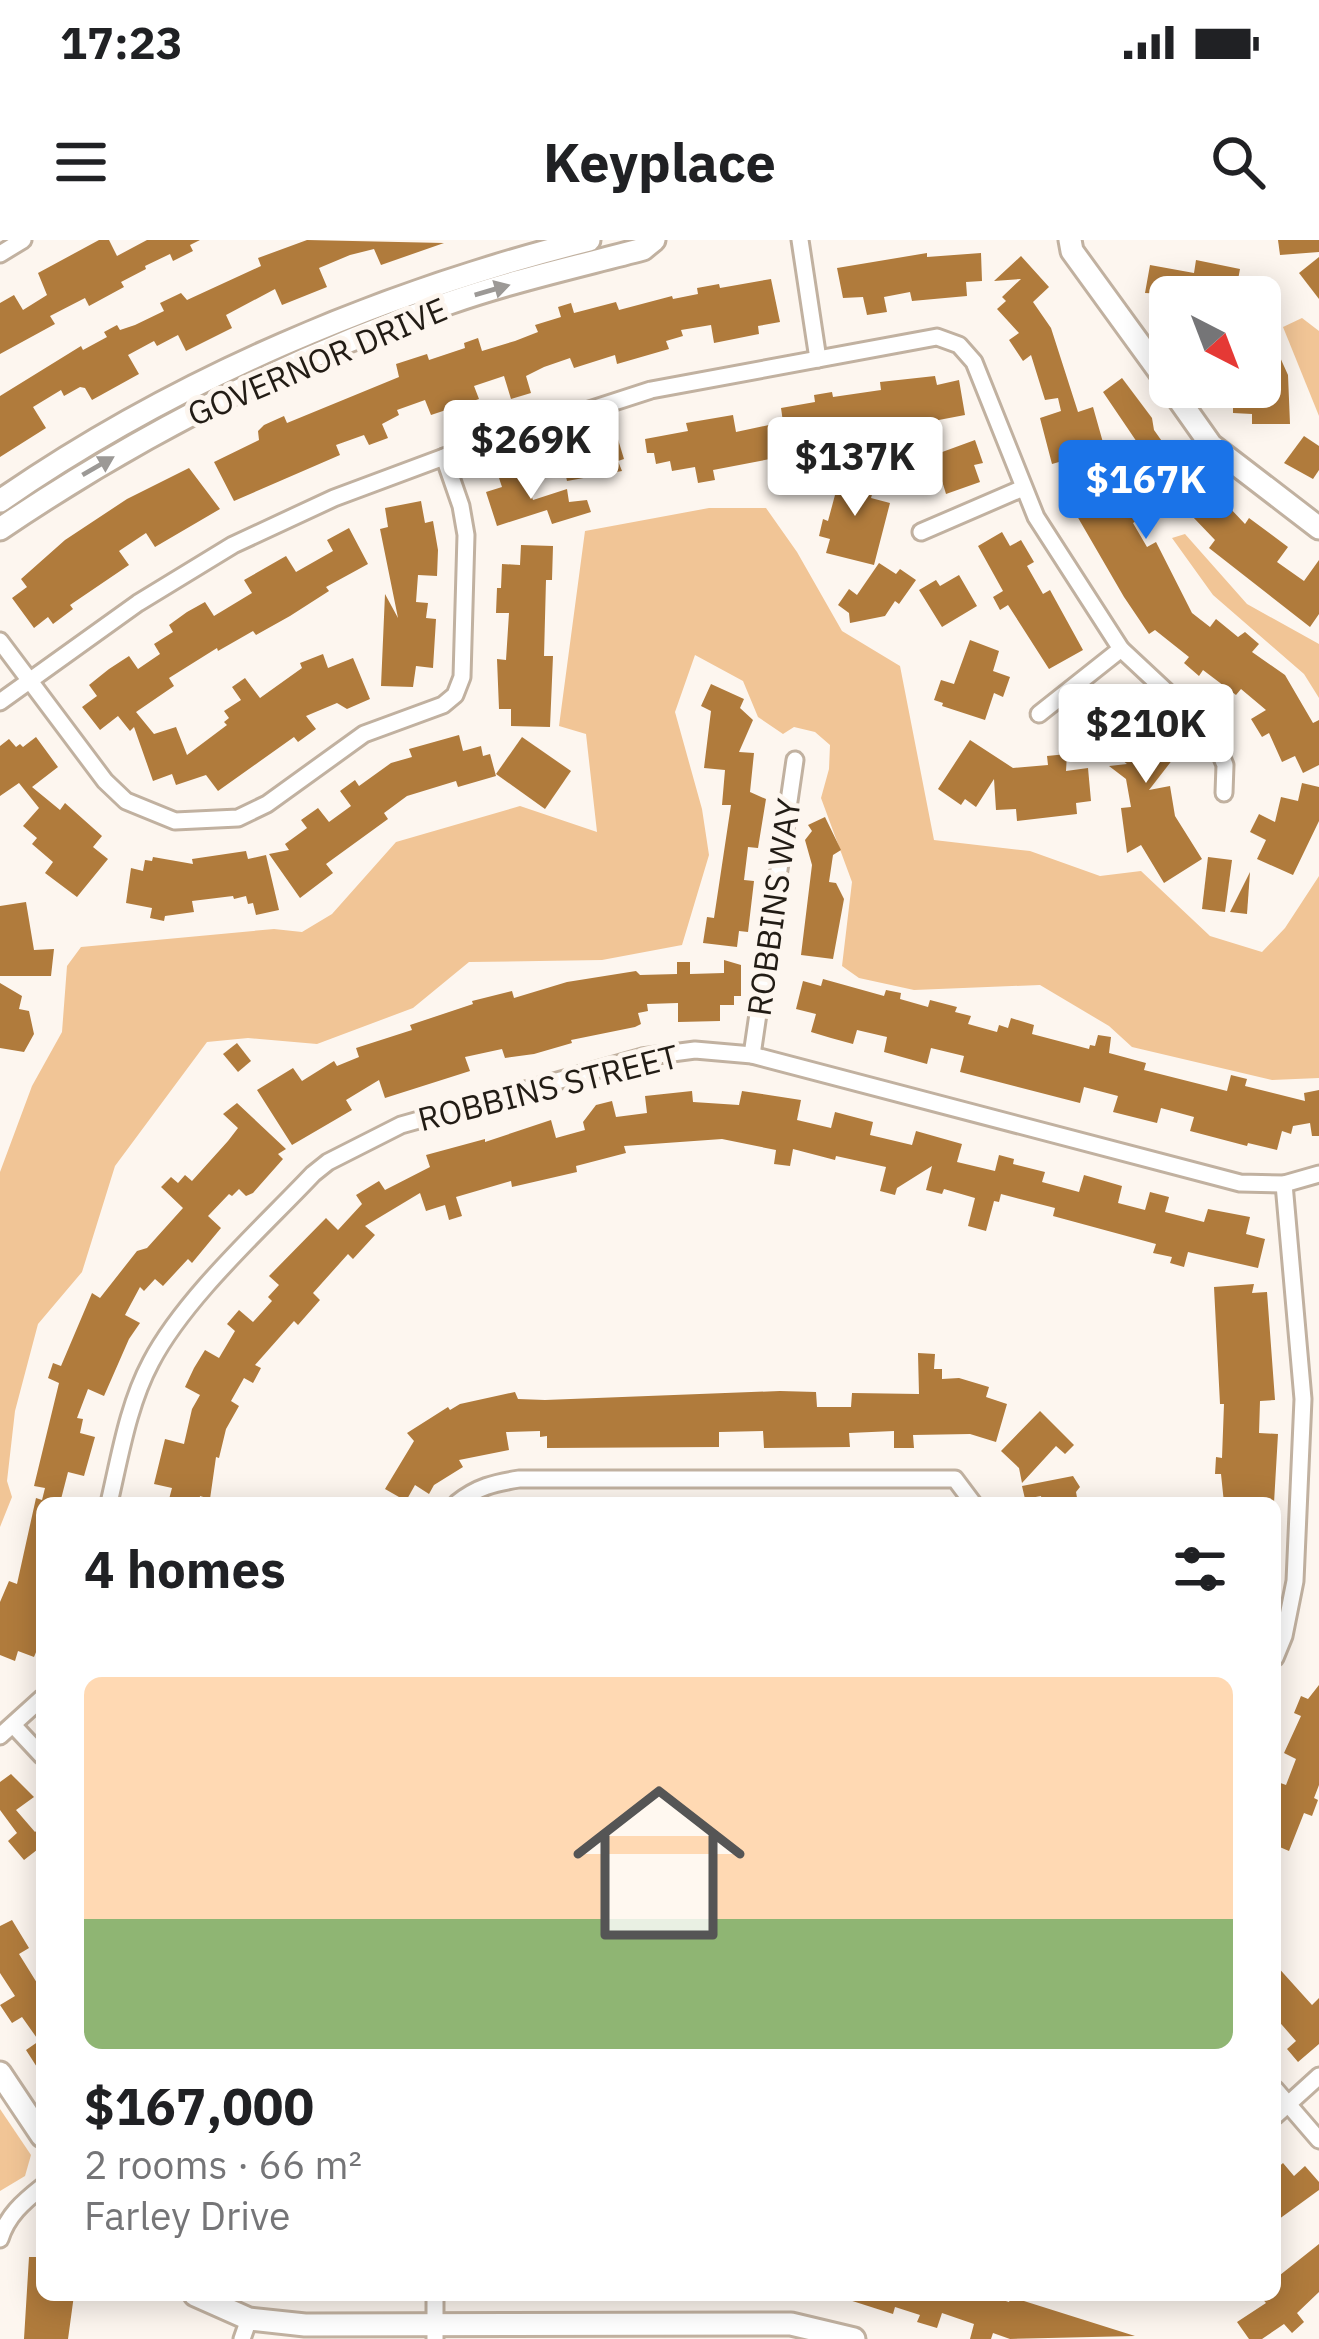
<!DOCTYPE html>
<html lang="en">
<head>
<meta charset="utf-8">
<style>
  body { margin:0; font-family:"IBM Plex Sans",sans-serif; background:#f2f2f2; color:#202124; height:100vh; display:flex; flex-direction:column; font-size:45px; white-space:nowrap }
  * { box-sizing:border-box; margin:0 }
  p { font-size:39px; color:#757577 }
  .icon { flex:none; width:66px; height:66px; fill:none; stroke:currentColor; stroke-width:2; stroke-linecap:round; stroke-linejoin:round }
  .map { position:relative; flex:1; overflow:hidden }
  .panel { position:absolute; left:36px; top:1257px; width:1245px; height:804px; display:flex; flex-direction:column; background:#fff; border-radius:18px; box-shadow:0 6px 30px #0003 }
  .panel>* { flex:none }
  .needle { width:78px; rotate:138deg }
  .tools { position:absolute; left:1149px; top:36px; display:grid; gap:24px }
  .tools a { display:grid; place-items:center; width:132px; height:132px; border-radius:18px; background:#fff; box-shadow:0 6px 30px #0003; font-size:60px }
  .price { position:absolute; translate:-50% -102px; padding:0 27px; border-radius:12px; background:#fff; color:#222; font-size:39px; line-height:78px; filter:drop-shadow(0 3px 6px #0008) }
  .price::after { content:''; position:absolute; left:50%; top:72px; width:36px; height:27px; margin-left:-18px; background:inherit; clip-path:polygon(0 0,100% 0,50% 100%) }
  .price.active { background:#1a73e8; color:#fff }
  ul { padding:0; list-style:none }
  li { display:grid; align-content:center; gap:24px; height:636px; padding:0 48px }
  li span { display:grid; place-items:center; height:372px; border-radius:18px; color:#555 }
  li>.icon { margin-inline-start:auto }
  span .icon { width:216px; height:216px; fill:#fffc; stroke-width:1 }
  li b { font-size:51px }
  h2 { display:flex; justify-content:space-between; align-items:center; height:144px; padding:0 48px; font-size:51px }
  .status { display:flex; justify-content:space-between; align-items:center; height:84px; padding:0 60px; background:#fff; direction:ltr }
  .status svg { height:33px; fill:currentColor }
  header { display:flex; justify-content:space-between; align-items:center; height:156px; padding:0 48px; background:#fff; font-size:54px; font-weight:700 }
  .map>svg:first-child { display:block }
  .green { fill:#f1c596 }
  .building { fill:#b07b3c }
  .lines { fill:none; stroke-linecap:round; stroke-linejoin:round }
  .street-casing { stroke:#c1b1a0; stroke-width:21 }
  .secondary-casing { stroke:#c1b1a0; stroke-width:27 }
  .street { stroke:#fff; stroke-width:15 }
  .secondary { stroke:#fff; stroke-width:21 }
  .oneway { fill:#9c9996 }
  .labels { text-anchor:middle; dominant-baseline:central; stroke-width:10; stroke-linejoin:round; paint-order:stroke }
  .street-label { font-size:33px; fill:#221c15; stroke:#fdf6ef }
</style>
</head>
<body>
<div class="status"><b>17:23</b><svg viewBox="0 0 49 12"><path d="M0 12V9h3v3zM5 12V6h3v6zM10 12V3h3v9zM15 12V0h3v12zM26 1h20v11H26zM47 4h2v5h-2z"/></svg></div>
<header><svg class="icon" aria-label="menu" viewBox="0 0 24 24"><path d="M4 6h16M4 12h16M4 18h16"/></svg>Keyplace<svg class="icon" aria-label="search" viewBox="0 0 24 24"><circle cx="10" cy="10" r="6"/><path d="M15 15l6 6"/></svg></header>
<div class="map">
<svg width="1319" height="2099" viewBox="0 0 1319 2099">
  <rect width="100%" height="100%" fill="#fdf6ef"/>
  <g class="green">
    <path d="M1302,78l17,13v85l-36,-89z"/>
    <path d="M709,268h57l31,44 45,79 58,35 34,174 96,11 70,25 41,-5 69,65 52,16 23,-24 34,-52v202l-47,2 -140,-33 -23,-21 -69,-41 -126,5 -55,-12 -17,-12 10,-84 -31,-84 8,-29 1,-24 -15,-13 -21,-5 -11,7 -25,-17 -15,-36 -48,-26 -20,57 27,97 7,46 -27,90 -80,15 -133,2 -56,46 -96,36 -69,-6 -41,4 -92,124 -33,106 -44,52 -23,87 -8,70 5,16 -12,30v-355l32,-86 30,-54 5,-66 14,-19 193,-18 28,3 30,-18 64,-72 124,-36 77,26 -11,-98 -27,-8 26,-195z"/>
    <path d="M1185,294l62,70 72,40v54l-15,-24 -91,-79 -41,-57z"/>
    <path d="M0,1869l31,46 -6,21 -25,15z"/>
  </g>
  <g class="building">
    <path d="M99,0h10l8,16 30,-16h53l-10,5 3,6 -20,10 -3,-7 -25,12 1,3 -25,13 3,5 -35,19 -4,-8 -35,18 5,8 -55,30v-51l14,-8 9,15 24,-15 -9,-22z"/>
    <path d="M307,0l137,3 -63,22 -7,-16 -24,6 -31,13 8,19 -45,18 -7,-16 -49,26 6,13 -46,23 -8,-16 -21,11 -3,-5 -26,14 11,19 -47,26 -7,-12 -5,-1 -16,9 -3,-6 -28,17 13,21 -46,29v-61l81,-50 2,4 24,-13 -3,-5 13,-7 3,5 15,-5 29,-14 -4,-8 21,-10 6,7 74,-34 -3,-8z"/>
    <path d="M1278,0h41v12l-39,3z"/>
    <path d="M927,13v4l54,-4 1,28 -16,1 1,14 -55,5 -2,-9 -26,5 3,15 -20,3 -4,-18 -20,1 -6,-30z"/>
    <path d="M1021,16l28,31 -16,15 18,26 27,84 15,-5 11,39 -7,2 44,70 -8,5 14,24 9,-5 36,71 18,14 6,-8 22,18 7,-5 14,12 -7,8 33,23 28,48 6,-3v45l-16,8 -8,-17 -13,6 -13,-29 -7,4 -11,-18 15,-9 -25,-21 -5,6 -33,-25 -4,6 -15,-13 5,-6 -34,-27 -6,4 -25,-37 -58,-100 17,-9 -17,-28 -14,4 -12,-46 21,-7 -3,-13 -13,2 -14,-45 -8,6 -14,-21 10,-7 -22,-24 9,-8 -4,-4 19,-18 -27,2z"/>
    <path d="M1319,17v42l-20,-26z"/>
    <path d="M1196,20l44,9 -3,16 -10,-2 -3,14 -79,-4 5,-28 44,8z"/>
    <path d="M771,39l9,43 -22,4 1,8 -45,9 -3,-18 -30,5 2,6 -17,5 3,8 -52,15 -2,-9 -41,13 -4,-10 -26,9 -18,9 5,17 -20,6 -7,-23 -30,10 5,13 -48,16 -6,-15 -28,10 2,5 -17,9 6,14 -19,7 -5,-10 -28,10 4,10 -106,46 -20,-39 45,-22 -1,-9 6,-6 20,-9 3,7 112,-46 -3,-13 31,-10 2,6 36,-12 -1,-5 14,-5 4,13 33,-10 23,-9 -3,-7 26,-8 -3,-10 13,-4 3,10 42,-11 3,8 53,-14 1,3 25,-5 -1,-6 22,-4 1,4z"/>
    <path d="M1274,104l14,31 2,49h-38v-10l-19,-1v-23l27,1v-41z"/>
    <path d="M935,136l2,9 22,-5 6,35 -63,12v10l-38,8 1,6 -20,3 3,-9 -36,5 1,6 -11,2 17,5 -47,8 -2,-12 -57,11 2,10 -17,3 -3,-16 -23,4 -2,-10 -14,3 -2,-11h-7l-2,-14 43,-8 -2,-8 47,-8 3,17 47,-10 -2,-14 34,-6 -1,-7 18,-3 1,5 48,-7 -1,-8z"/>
    <path d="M1122,138l30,40 2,12 22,31 5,-4 8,8 14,31 8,-8 34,36 4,-6 39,29 -11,15 27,19 15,-21v54l-9,13 -101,-79 6,-8 -46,-48 -6,4 -28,-40 8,-5 -40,-59z"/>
    <path d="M617,196l7,23 -6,2 4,10 -55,10 -2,-9 38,-12 -5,-18z"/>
    <path d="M1304,196l15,10v24l-6,9 -29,-16z"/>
    <path d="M975,200l8,23 -9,2 6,17 -34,12 -12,-39z"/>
    <path d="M189,228l31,41 -65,38 -9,-14 -27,18 10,14 -59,40 3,4 -20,15 -5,-7 -14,11 -22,-30 15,-11 -6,-8 44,-39 62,-41z"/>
    <path d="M842,229l35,9 -6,20 19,5 -16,62 -48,-12 4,-14 -11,-3 4,-17 5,2z"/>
    <path d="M523,231l10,29 34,-11 2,13 18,-2 4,12 -39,12 -5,-14 -50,16 -11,-34 16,-5 -3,-9z"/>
    <path d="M421,261l4,22 8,-2 5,29 -1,26 -19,-1 -2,27 12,1 -2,15 10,1 -3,49 -17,-2 -3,21 -32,-1 4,-92 13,24 -18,-89 8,-2 -3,-19z"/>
    <path d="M349,288l19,36 -42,23 3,4 -39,25 -34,19 -3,-4 -35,20 -1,-3 -48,30 5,8 -38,26 18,22 22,-7 11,28 40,-30 -3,-3 5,-4 -5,-7 17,-11 -9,-13 13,-9 15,20 42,-30 -2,-5 23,-9 5,14 25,-10 17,41 -23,10 -10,-6 -31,13 10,13 -18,13 -4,-5 -76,54 -12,-16 -30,10 -4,-11 -19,7 -19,-54 -4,4 -12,-15 -18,14 -18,-23 15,-11 -8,-11 20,-16 20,-13 9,13 22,-15 -6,-10 19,-12 -4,-7 18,-13 18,-10 9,14 38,-23 -8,-13 42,-24 10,16 37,-21 -6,-11z"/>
    <path d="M1002,292l8,14 11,-6 13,22 -7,4 16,28 7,-4 33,60 -34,19 -41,-64 -8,5 -7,-13 10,-6 -25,-45z"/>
    <path d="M521,305l32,1 -1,34h-6l-2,76h9l-3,71 -39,-1v-17h-12l-2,-50 9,1 3,-47h-13l1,-25h4l1,-24 18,1z"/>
    <path d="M879,323l17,11 4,-5 16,11 -17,24 -4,-3 -10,15 -35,7 -1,-10 -11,-8 11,-16 8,6z"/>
    <path d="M959,335l18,31 -35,21 -23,-37 17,-10 4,6z"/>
    <path d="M970,400l29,11 -6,20 17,6 -7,20 -9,-4 -9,27 -43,-14 1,-3 -9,-3 7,-20 13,4z"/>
    <path d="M711,444l33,15 -4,9 13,12 -14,32 15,1 -4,39 16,7 -8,49 -10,-1 -4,33 10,1 -6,51 -9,-1 -2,16 -34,-4 4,-26 7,1 17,-113h-9l3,-35 -21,-2 7,-57 -10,-5z"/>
    <path d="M1132,458l41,34 -6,8 13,10 -31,40 21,-4 5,30 27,43 -38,24 -23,-38 -14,8 -6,-45 10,-1 -5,-28 -17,-13 18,-2 -6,-5 6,-8 -26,-22 -8,8 -13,-11 13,-16 4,3 12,-14 13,11z"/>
    <path d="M459,495l4,16 18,-5 2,10 7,-2 6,22 -38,11 -2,-6 -49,15 -23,17 4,6 -62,45 7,9 -33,25 -31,-44 20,-4 -4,-6 22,-16 -6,-8 17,-12 11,14 22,-16 -11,-15 15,-11 4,6 32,-23 21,-6 -3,-8z"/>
    <path d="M36,497l22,30 -26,20 28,23 5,-7 37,33 -9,11 15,12 -31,38 -32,-24 8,-11 -21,-18 5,-6 -14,-12 16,-18 -20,-25 -19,13v-50l9,-7 7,8 4,-3 3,3z"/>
    <path d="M522,497l49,34 -26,38 -49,-35z"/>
    <path d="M970,500l43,28 35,-3 -1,-9 20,-2 -1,17 22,-3 3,33 -15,2 1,11 -60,7 -1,-12 -20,1 -2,-31 -18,28 -11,-8 -4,6 -23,-16z"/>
    <path d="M1302,543l17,4v34l-26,54 -36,-16 9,-19 -16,-8 9,-18 16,8 6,-25 17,4z"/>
    <path d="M825,577l16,33 -8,5 -4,27 7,1 8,16 -11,60 -32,-4 11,-90 -7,-25 7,-9 -4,-6z"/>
    <path d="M246,611l2,8 18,-4 13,55 -23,5 -3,-12 -5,1 -2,-8 -12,3 -1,-3 -41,5 2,11 -29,4 -1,5 -14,-3 2,-10 -26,-5 5,-35 12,3 2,-11 7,1 1,-4 40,7 -1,-5z"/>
    <path d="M1208,617l24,3 -7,52 -23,-3z"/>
    <path d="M1250,632l-3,42 -17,-2z"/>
    <path d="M26,662l8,48 20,-1 -3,27h-51v-70z"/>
    <path d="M724,720l17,5v31h-7v9h-14v16l-42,1v-19l-31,1 1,7 -10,2 3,11 -6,3 -64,13 1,3 -38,11 -29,4 -3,-9 -37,8 5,14 -85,27 -6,-18 -33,20 6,10 -60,35 -35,-55 36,-22 9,13 32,-20 3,5 22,-9 -3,-9 56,-18 -2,-5 63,-21 -1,-3 40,-10 2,7 53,-16 69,-11 4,4 37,-1v-12h13v12l34,-1z"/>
    <path d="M823,739l61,17 2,-6 15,3 -1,6 28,8 2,-7 27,7 -2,5 16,4 -3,8 29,8 2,-7 9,3 3,-10 23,7 -2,9 57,15 1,-4 5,1 3,-11 13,2 -2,16 37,10 -2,7 83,21 4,-16 16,4 -2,7 60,15 -1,-8 15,-3v46h-7l-2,-13 -17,3 -2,8 -9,-3 -5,19 -29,-7 -1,3 -57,-15 4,-14 -33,-9 -4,15 -44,-11 5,-16 -34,-9 -4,16 -120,-31 4,-16 -33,-8 -4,16 -43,-12 3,-15 -30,-7 -4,14 -22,-6 -20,-6 5,-18 -20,-5 7,-28 18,5z"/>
    <path d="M0,743l22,13 -3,13 10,2 5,23 -10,18 -24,-4z"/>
    <path d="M237,803l14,18 -13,11 -15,-18z"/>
    <path d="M692,851l1,11 46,3 3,-14 59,9 -4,20 34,8 4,-16 38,10 -3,13 42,10 4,-14 46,13 -5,18 38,9 4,-16 15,4 -1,5 32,8 -3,10 37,10 5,-17 38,11 -4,17 27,7 5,-18 19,5 -4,15 39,10 4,-13 42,8 -4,17 19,5 -7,29 -70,-16 -4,15 -14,-4 2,-6 -19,-4 3,-9 -103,-28 2,-8 -54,-14 -2,8 -5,-1 -8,30 -18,-5 7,-28 -31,-9 -2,5 -16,-4 6,-24 -35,22 -2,7 -15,-4 6,-24 -50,-11 -1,4 -42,-11 -3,17 -16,-2 2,-14 -54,-11 -98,7 2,7 -50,13 1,6 -65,15 -1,-6 -55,16 6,19 -13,4 -4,-15 -19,6 -6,-18 -55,33 10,9 -22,24 -5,-5 -35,39 7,7 -22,25 -4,-4 -39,44 6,3 -8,15 -9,-5 -13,23 8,5 -13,23 -7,29 -3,-1 -6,42 -10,-3 -1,7h-31l4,-15 -18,-4 11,-45 19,5 8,-35 8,-14 -15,-8 9,-19 11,-18 14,8 16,-27 -8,-7 12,-14 14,12 19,-21 -4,-4 11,-12 -10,-9 57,-58 12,12 24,-26 -6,-9 23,-14 6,9 45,-23 -4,-12 59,-16v3l66,-22 5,18 29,-8 -2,-8 13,-17 16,-4 4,16 31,-4 -2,-17z"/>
    <path d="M237,863l49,46 -8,5 5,5 -30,34 -7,3 -7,-7 -7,7 -3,-2 -21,22 13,12 -29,35 -4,-4 -25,27 -8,-7 -11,12 -4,-4 -15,28 15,8 -11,16 -25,57 -16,-7 -11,29 6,1 -3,14 15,4 -11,39 -16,-4 -8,31h-18v135l-8,19 -16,-6 -3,10 -15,-6v-53l9,-21 8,3 19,-86 6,2 3,-12 -11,-2 25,-103 -11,-5 5,-15 8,3 31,-73 8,5 37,-47 10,-3 36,-40 -22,-21 10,-10 7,6 7,-8 7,6 36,-40 10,-13 -15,-14z"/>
    <path d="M1254,1044l-2,9 15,-1 8,108 -15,1 -1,32 19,1 -4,69h-50l-3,-29h-6l1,-17 6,1 2,-54h-4l-6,-117z"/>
    <path d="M918,1113l17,1 -1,15h8v10l17,-1 30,9 -3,10 21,7 -11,38 -26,-8 -57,1 1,13h-20v-17l-45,2 1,14 -86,1 -1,-17 -44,1v15l-172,1v-12l-7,1v-6l-34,1 3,18 -50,10 4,7 -29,18 -5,9 -14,-9 -9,16 -21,-12 29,-48 -7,-8 41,-26 2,3 10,-6 55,-12 3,7 27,1 235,-9 36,1 1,15h34l1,-14 67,1z"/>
    <path d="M1040,1171l34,34 -9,9 -9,-8 -34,37 -3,-15 -18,-17z"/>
    <path d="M1073,1236l7,11 -4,5 2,11h-36l-1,-7 -16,3 -3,-13z"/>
    <path d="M1319,1445v100l-5,13 4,2 -6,16 -8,-3 -15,38 -14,-6v-64l11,4 10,-26 -12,-6 17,-37 -7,-3 7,-17 7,3z"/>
    <path d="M11,1534l23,23 -18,13 19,22 7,-6v20l-18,14 -16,-19 9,-8 -17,-23v-28z"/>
    <path d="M12,1680l17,28 -10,6 23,37v84l-16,-25 13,-9 -17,-24 -10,6 -12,-18 15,-9 -15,-23v-47z"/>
    <path d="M1275,1724l37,41 7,-7v46l-21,18 -11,-13 9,-8 -21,-24z"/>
    <path d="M1283,1923l11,13 11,-10 14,16v8l-44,32v-52z"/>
    <path d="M1319,2004v48l-22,21 7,9 -12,11 -8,-9 -22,15h-13l-12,-17 29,-19 -7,-8h16v-16z"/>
    <path d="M29,2017h13v38h32l-6,44h-44z"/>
    <path d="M843,2055h144l22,7 2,-5 124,39 -125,3 -17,-6 -2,6h-21l4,-15 -32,-11 -5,15 -20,-6 3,-7 -25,-8 -2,7 -50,-16z"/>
  </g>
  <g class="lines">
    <g class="street-casing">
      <g id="street">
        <path d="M800,0l18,119"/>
        <path d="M0,14l23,-14"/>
        <path d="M921,292l102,-44"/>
        <path d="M0,401l105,140 21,20 49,20 63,-3 29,-14 97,-70 79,-29 12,-10 7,-18 4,-142 -5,-29 -17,-49"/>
        <path d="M0,462l138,-99 95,-58 101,-47 110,-41 207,-67 286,-53 22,8 15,17 62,155 85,132 91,85 13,31 -1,28"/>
        <path d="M1039,474l82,-65"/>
        <path d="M752,815l43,-295"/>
        <path d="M109,1263c11,-47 19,-98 42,-141 34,-65 111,-134 162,-188l15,-12 73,-37 241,-68 53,-7 57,5 488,128 44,1 35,-10"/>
        <path d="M457,1263c20,-16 37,-20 62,-24h436l18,24"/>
        <path d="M1275,1418l9,-22 11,-55 8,-182 -19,-215"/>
        <path d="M14,1486l28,30"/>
        <path d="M0,1496l42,-38"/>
        <path d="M1275,1849l44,51"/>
        <path d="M1275,1876l44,-40"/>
        <path d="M0,1999c7,-23 23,-37 42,-52"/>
        <path d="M435,2055v44"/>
        <path d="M242,2099l7,-20"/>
      </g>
    </g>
    <g class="secondary-casing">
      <g id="secondary">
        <path d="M1070,0l2,11 98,135"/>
        <path d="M1170,147l41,58 108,83"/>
        <path d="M0,261c176,-122 382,-209 589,-261"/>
        <path d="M0,289c139,-94 290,-171 449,-226 63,-22 130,-37 194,-54l11,-9"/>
        <path d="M0,1833l42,63"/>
        <path d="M195,2055l54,24 56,6 486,-1 63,15"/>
      </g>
    </g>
    <use href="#street" class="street"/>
    <use href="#secondary" class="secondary"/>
  </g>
  <defs><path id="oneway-solid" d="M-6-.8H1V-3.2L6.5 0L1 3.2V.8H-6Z" transform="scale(3)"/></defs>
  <g class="oneway">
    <use href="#oneway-solid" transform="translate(492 50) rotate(-16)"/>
    <use href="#oneway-solid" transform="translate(98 226) rotate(-30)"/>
  </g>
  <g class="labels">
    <g class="street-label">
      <text transform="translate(317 121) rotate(-23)">GOVERNOR DRIVE</text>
      <text transform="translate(773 667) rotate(-82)">ROBBINS WAY</text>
      <text transform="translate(548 847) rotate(-14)">ROBBINS STREET</text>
    </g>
  </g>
</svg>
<div class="tools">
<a><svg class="needle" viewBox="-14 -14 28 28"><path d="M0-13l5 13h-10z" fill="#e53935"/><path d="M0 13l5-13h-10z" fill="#757577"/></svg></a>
</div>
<b class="price" style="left:531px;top:262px">$269K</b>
<b class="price" style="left:855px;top:279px">$137K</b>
<b class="price active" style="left:1146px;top:302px">$167K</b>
<b class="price" style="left:1146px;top:546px">$210K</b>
<section class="panel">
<h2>4 homes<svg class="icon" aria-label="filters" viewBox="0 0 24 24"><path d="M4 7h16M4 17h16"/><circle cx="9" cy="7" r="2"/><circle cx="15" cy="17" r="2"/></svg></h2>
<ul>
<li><span style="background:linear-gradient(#ffd9b3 65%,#8fb573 0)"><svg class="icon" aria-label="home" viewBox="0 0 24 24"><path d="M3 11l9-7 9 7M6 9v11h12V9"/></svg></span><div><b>$167,000</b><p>2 rooms · 66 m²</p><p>Farley Drive</p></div></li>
</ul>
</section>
</div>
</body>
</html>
